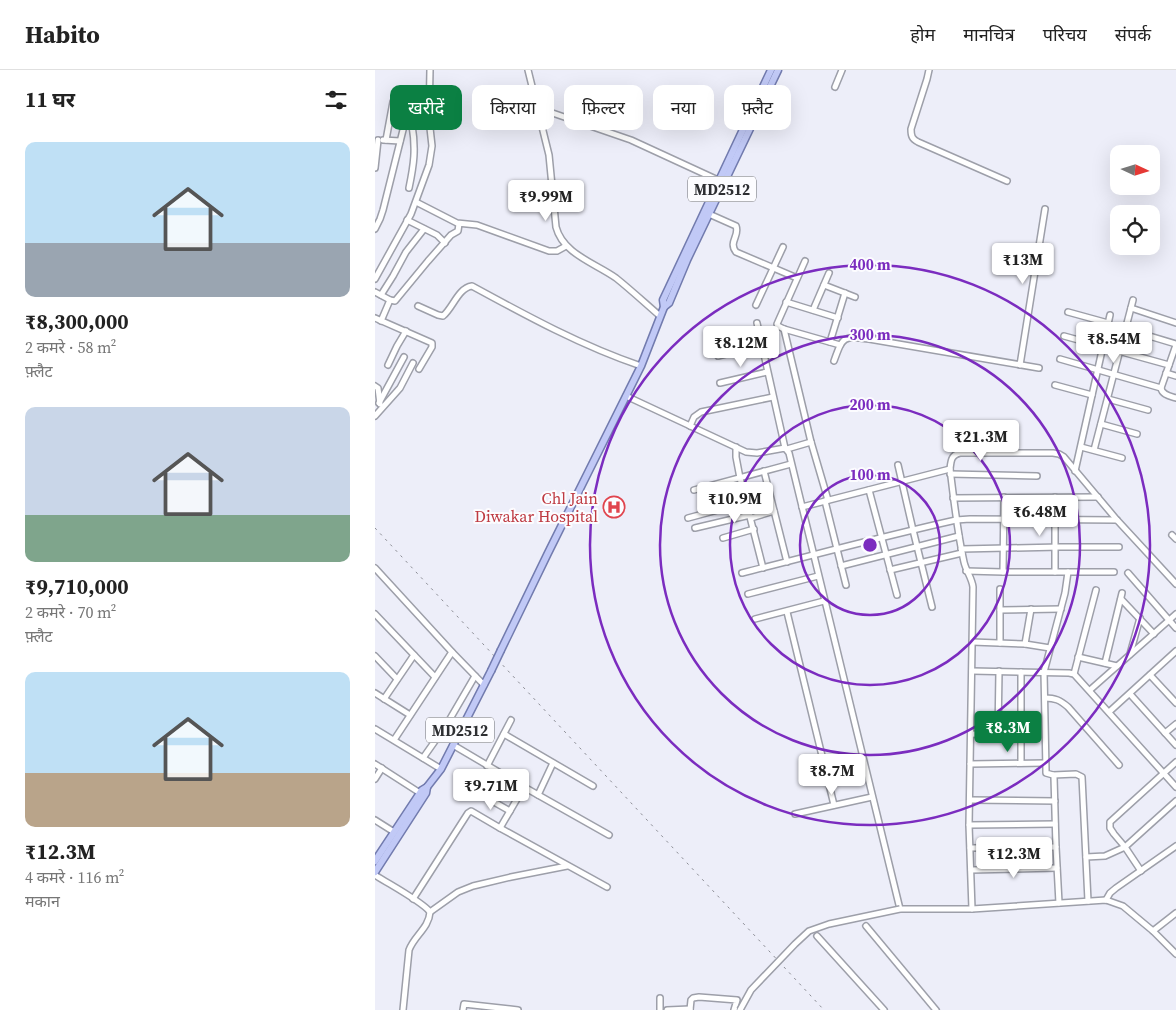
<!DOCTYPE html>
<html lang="hi">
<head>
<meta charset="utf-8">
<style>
  body { margin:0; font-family:"Source Serif 4","Noto Sans Devanagari",serif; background:#f6f6f6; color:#222; height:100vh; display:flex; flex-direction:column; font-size:19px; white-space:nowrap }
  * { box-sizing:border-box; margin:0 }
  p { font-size:16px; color:#767676 }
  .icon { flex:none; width:28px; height:28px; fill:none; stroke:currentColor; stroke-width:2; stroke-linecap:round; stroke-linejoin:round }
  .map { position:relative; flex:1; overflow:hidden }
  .details { display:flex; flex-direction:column; background:#fff; width:375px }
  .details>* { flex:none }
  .hud { position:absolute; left:15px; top:15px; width:475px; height:45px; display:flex; gap:10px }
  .needle { width:32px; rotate:94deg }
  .tools { position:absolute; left:735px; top:75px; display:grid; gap:10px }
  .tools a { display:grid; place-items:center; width:50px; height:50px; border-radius:10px; background:#fff; box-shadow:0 5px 20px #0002; font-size:25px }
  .price { position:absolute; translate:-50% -42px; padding:0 11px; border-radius:5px; background:#fff; color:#222; font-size:16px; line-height:32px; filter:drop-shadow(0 1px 2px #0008) }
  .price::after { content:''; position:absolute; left:50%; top:30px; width:15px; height:11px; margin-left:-8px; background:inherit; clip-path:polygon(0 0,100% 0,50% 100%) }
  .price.on { background:#0b8043; color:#fff }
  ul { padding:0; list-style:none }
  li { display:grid; align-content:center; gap:10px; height:265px; padding:0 25px }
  li span { display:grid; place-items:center; height:155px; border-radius:10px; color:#555 }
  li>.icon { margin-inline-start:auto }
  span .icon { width:90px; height:90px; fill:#fffc; stroke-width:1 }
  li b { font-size:21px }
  h2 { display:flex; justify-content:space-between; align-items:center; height:60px; padding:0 25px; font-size:21px }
  .chip { padding:0 18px; border-radius:10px; background:#fff; box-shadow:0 5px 20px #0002; font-size:18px; line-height:45px }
  .chip.on { background:#0b8043; color:#fff }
  header { display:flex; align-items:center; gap:30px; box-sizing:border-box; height:70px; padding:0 25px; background:#fff; border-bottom:1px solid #e0e0e0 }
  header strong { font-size:24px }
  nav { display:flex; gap:28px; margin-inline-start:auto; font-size:18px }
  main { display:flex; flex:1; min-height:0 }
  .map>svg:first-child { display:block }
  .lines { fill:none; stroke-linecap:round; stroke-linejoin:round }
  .minor-casing { stroke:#9d9fa9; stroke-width:8 }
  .major-casing { stroke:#727bae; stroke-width:9 }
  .minor { stroke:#fff; stroke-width:5 }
  .major { stroke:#c1c9f6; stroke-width:6 }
  .rail { stroke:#8c8d95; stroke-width:1; stroke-dasharray:2.5 5; stroke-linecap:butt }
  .minor-bridge-casing { stroke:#9d9fa9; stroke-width:8; stroke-linecap:butt }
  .major-bridge-casing { stroke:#727bae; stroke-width:9; stroke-linecap:butt }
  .minor-bridge { stroke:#fff; stroke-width:5 }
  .major-bridge { stroke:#c1c9f6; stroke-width:6 }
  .ring { fill:none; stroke:#7b2cbf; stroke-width:2.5 }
  .labels { text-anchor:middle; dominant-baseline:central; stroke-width:4; stroke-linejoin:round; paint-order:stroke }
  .shield { fill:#fcfcff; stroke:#6b6c70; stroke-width:1 }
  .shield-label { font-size:15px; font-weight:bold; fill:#2d2e32 }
  .health-label { font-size:16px; fill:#be3a42; stroke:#fcfcff; text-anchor:end }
  .centre { fill:#7b2cbf; stroke:#fcfcff; stroke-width:2.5 }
  .ring-label { font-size:15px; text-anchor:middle; font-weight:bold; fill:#7b2cbf; stroke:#fcfcff; stroke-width:4; stroke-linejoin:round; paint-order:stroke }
</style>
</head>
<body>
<header>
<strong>Habito</strong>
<nav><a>होम</a><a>मानचित्र</a><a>परिचय</a><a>संपर्क</a></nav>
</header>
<main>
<section class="details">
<h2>11 घर<svg class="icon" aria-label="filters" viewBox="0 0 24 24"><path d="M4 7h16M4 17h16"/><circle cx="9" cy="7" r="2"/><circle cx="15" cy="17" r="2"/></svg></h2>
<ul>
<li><span style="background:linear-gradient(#bfe0f5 65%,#9aa5b1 0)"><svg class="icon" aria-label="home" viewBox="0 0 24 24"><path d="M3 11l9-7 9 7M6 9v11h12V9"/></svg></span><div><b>₹8,300,000</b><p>2 कमरे · 58 m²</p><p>फ़्लैट</p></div></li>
<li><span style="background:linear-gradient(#c9d6e8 70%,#7fa58c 0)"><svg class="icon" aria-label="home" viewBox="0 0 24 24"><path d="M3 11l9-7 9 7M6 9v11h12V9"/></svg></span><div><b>₹9,710,000</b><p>2 कमरे · 70 m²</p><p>फ़्लैट</p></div></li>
<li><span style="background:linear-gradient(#bfe0f5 65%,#b9a48a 0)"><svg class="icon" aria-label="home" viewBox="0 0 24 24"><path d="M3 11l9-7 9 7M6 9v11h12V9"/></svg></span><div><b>₹12.3M</b><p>4 कमरे · 116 m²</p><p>मकान</p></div></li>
</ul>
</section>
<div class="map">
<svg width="801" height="940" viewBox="0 0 801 940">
  <rect width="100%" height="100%" fill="#edeef9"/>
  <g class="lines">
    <g class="minor-casing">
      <g id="minor">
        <path d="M153,0l21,85 7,72c7,27 39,36 60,51 15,12 29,25 44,38"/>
        <path d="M554,0l-2,9 -16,50c0,7 1,10 7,13l89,39"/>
        <path d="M460,17l7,-17"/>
        <path d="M163,38l93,32 89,41"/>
        <path d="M8,70l17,1"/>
        <path d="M11,70l7,-38"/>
        <path d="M0,98l3,-28"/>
        <path d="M41,132l41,21 20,2 72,26h8l9,-5"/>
        <path d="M334,144l27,12c4,10 -8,16 0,26l61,26"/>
        <path d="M32,150l30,15 8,8"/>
        <path d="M0,159l5,-10 3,-9 21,-84 1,-3 3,-1 4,3c4,24 2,39 -3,63"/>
        <path d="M430,191l-28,63 1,2 6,3 56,16"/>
        <path d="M0,209l36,-65 18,-49 3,-19 -3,-27 1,-49"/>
        <path d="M449,215l31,12"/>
        <path d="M0,222l15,8 5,1 33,-40 23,-26 7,-4 1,-7"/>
        <path d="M6,225l12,-19 13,-24 18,-23"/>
        <path d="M411,232l52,16"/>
        <path d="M381,235l27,-58"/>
        <path d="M43,236l20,9 5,1c10,-8 15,-28 29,-30 55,30 110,60 169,80"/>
        <path d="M756,238l45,15"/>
        <path d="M438,240l16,-37"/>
        <path d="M693,242l40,11"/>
        <path d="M0,248l57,25v4l-13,22"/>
        <path d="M6,251l9,-21"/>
        <path d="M382,253l28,125"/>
        <path d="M409,259l27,113 17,58"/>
        <path d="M751,259l50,15"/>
        <path d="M689,266l105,29"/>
        <path d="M455,272l15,-49"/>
        <path d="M801,275l-15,43c1,7 9,8 15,10"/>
        <path d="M343,286l43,-11"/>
        <path d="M685,289l101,29"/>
        <path d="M459,291c9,-25 9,-25 35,-22l170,29"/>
        <path d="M13,295l9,-19 9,-15"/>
        <path d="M645,295l25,-156"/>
        <path d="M791,303l10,3"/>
        <path d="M345,313l47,-11"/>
        <path d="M680,315l37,10"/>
        <path d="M0,316l3,2 2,16"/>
        <path d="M251,326l120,56 11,1 28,-5 4,5 111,456h72l134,-9 17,6 30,25 23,23"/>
        <path d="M733,329l40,11"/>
        <path d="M4,333l25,-46"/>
        <path d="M0,346l25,-28 13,-25"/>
        <path d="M726,354l36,10"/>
        <path d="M315,356l4,-9 7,-5 72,-15"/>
        <path d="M361,377v10l4,21 23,90"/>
        <path d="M706,377l41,11"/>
        <path d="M412,379l24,-7"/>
        <path d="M719,380l39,-150"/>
        <path d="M523,395l15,65 19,77"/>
        <path d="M389,401l23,91"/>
        <path d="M700,401l35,-156"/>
        <path d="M575,404l87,2"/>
        <path d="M319,420l97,-26"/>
        <path d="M494,420l28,105"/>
        <path d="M578,428l145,-1"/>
        <path d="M450,431l21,84"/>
        <path d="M427,437l148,-38"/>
        <path d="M313,448l59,-16"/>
        <path d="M376,448l23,-7"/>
        <path d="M320,458l55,-13"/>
        <path d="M797,465l4,4"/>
        <path d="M348,468l31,-9"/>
        <path d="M586,479l99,-2h59"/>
        <path d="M466,496l118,-30"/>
        <path d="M0,498l77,84 32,33"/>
        <path d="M515,500l72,-17"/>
        <path d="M591,501l37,1h111"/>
        <path d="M628,502l1,-75"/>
        <path d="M680,502v-75"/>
        <path d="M367,503c72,-18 142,-37 214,-53l14,-1 147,1"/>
        <path d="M753,503l48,55"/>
        <path d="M373,524l70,-18"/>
        <path d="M746,529l33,35"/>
        <path d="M625,540l61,-1"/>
        <path d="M412,542l47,193"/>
        <path d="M0,544l60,63"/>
        <path d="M380,549l69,-18"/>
        <path d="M597,572l53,2 25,4"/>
        <path d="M625,573v-54"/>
        <path d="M650,574l6,-35"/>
        <path d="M755,584l10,-36"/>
        <path d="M0,586l22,23"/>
        <path d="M703,587l39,9"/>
        <path d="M730,593l17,-70"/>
        <path d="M597,601l97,2 5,1 102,113"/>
        <path d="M699,604l22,-84"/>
        <path d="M775,605l26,28"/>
        <path d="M715,620l86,-76"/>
        <path d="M0,623l35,22"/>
        <path d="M755,624l46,51"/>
        <path d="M670,628c10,0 15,2 23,9l51,58"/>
        <path d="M9,629l30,-44"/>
        <path d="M734,642l67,-61"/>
        <path d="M0,659l66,40"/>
        <path d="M790,663l11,-9"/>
        <path d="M129,664l89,52"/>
        <path d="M596,664l50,2"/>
        <path d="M623,664l1,-63"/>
        <path d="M19,670l58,-88"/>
        <path d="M78,675l71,42 85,48"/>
        <path d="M48,688l24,-34 28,-48"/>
        <path d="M646,693v-91"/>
        <path d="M0,694l45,29"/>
        <path d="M595,694l75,-1"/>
        <path d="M112,696l24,-46"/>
        <path d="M678,705l23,-1 6,3 6,124"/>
        <path d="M0,709l7,-11"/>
        <path d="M105,724l30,17"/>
        <path d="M163,725l15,-32"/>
        <path d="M595,730l85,1"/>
        <path d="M117,731l14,-24"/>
        <path d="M420,744l77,-17"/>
        <path d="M0,750l19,12"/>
        <path d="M594,755l86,-1"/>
        <path d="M125,758l24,-41"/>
        <path d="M595,778l86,-1"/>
        <path d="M711,787l19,-1 20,-9 51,-46"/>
        <path d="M596,800l86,-2"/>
        <path d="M766,801l-16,-24 -11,-13 -4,-6v-6l66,-60"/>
        <path d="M0,805c12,8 48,27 55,37 -1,16 -16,24 -21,38l-6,60"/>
        <path d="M38,829l55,-86 3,-2 29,17 107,59"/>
        <path d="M731,830l4,-7 6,-5 60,-42"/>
        <path d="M684,833l-3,-56 -2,-70 -1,-2 -7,-2v-3l-2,-98 21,-79 3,-21"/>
        <path d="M597,839l-3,-84 4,-238c-1,-9 -7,-16 -9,-25 -7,-31 -10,-62 -14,-93 1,-8 1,-14 10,-16h93l6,1 5,3 53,63 59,64"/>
        <path d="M55,842l28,-20 15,-6 38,-9 56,-11"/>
        <path d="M491,856l70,84"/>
        <path d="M778,861l23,-18"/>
        <path d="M442,866l67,74"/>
        <path d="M285,928v12"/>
        <path d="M88,940l1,-6 54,6"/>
        <path d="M292,940l23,-1"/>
        <path d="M315,940l1,-10 2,-2 6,-1 38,3 -3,10"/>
      </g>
    </g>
    <g class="major-casing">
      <g id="major">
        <path d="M289,237l5,-4 18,-43 91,-190"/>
        <path d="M126,580l47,-97 93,-187 23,-59 -1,-7 108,-230"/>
        <path d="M0,791l47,-71 5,-3 14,-18 50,-98"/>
        <path d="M0,802l51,-79 1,-6"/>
      </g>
    </g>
    <use href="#minor" class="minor"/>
    <use href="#major" class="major"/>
    <path class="rail" d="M0,458l449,482"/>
    <g class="minor-bridge-casing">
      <path id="minor-bridge" d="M365,940l11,-20 44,-46 14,-13 20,-7 71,-15"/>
    </g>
    <g class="major-bridge-casing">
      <path id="major-bridge" d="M116,601l10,-21"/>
    </g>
    <use href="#minor-bridge" class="minor-bridge"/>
    <use href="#major-bridge" class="major-bridge"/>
  </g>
  <g class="ring">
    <circle cx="495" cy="475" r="70"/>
    <circle cx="495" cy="475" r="140"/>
    <circle cx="495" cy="475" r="210"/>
    <circle cx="495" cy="475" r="280"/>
  </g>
  <defs>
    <g id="hospital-ring" transform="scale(1.125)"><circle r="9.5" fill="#fcfcff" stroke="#e0444e" stroke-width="1.5"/><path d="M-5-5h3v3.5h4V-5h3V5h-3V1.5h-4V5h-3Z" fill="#e0444e"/></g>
  </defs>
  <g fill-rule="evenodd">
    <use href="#hospital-ring" x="239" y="437"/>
  </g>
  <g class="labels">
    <g class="shield">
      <rect x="313" y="106.5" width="68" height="25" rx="4"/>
      <rect x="51" y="647.5" width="68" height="25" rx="4"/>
    </g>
    <g class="shield-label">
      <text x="347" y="119">MD2512</text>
      <text x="85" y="660">MD2512</text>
    </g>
    <g class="health-label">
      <text x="223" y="428">Chl Jain<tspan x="223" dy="18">Diwakar Hospital</tspan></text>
    </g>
  </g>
  <circle cx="495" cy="475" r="8" class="centre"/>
  <g class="ring-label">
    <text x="495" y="200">400 m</text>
    <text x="495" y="270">300 m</text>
    <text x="495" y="340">200 m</text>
    <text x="495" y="410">100 m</text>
  </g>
</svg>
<div class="tools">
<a><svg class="needle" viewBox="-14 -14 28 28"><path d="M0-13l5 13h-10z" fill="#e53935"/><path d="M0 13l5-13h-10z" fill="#767676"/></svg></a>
<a><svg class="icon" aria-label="locate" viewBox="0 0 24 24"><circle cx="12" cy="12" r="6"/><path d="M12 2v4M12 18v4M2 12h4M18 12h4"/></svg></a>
</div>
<b class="price" style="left:171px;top:152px">₹9.99M</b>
<b class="price" style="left:648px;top:215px">₹13M</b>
<b class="price" style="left:739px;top:294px">₹8.54M</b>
<b class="price" style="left:366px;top:298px">₹8.12M</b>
<b class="price" style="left:606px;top:392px">₹21.3M</b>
<b class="price" style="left:360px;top:454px">₹10.9M</b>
<b class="price" style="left:665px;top:467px">₹6.48M</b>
<b class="price on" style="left:633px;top:683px">₹8.3M</b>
<b class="price" style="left:457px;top:726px">₹8.7M</b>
<b class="price" style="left:116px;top:741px">₹9.71M</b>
<b class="price" style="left:639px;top:809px">₹12.3M</b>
<div class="hud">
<a class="chip on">खरीदें</a>
<a class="chip">किराया</a>
<a class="chip">फ़िल्टर</a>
<a class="chip">नया</a>
<a class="chip">फ़्लैट</a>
</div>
</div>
</main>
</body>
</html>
